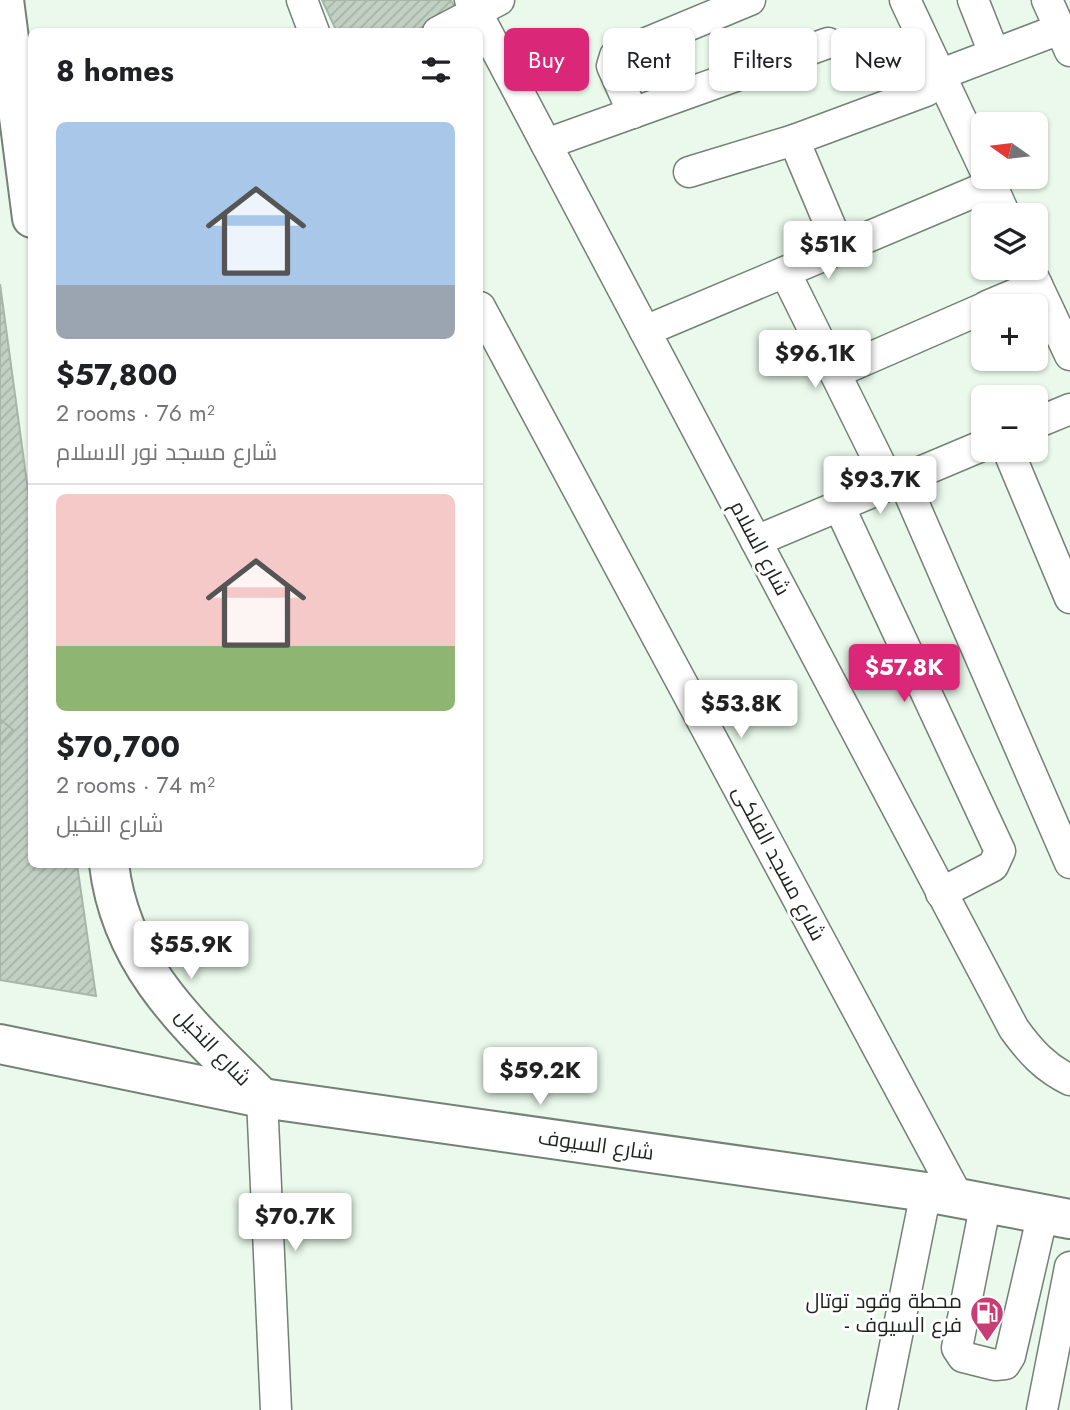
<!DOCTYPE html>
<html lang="en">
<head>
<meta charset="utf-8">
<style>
  body { margin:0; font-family:Jost,Cairo,sans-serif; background:#f6f6f6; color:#202124; height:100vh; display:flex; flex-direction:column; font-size:26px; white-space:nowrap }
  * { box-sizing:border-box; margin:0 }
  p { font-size:23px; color:#757577 }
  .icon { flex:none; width:38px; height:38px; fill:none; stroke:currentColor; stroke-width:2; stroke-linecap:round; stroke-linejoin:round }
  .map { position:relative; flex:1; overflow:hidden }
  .panel { position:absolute; left:28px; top:28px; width:455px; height:840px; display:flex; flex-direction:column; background:#fff; border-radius:10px; box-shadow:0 2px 5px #0004 }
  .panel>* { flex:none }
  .guide { position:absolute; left:504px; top:28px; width:460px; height:63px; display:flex; gap:14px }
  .needle { width:46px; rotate:284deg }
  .buttons { position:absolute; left:971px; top:112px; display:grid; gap:14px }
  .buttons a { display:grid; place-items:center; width:77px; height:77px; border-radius:10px; background:#fff; box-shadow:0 2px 5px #0004; font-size:35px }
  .price { position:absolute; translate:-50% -60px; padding:0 16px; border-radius:7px; background:#fff; color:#222; font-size:23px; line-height:46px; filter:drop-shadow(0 2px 4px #0008) }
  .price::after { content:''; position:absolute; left:50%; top:42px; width:21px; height:16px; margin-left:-10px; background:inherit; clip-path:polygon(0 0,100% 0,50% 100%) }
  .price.selected { background:#db2777; color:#fff }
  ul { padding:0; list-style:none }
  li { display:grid; align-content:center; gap:14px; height:371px; padding:0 28px }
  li+li { border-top:2px solid #e0e0e0 }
  li span { display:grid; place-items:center; height:217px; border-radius:10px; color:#555 }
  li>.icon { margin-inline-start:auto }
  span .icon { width:126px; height:126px; fill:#fffc; stroke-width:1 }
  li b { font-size:30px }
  h2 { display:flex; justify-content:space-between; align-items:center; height:84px; padding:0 28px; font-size:30px }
  .chip { padding:0 24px; border-radius:10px; background:#fff; box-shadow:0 2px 5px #0004; font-size:24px; line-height:63px }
  .chip.selected { background:#db2777; color:#fff }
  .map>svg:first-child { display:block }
  .building { fill:url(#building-hatch); stroke:#a8b6aa; stroke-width:2 }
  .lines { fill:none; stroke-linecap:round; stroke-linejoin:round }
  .minor-casing { stroke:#738176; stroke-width:33 }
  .major-casing { stroke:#738176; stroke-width:42 }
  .minor { stroke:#fff; stroke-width:30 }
  .major { stroke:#fff; stroke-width:38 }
  .labels { text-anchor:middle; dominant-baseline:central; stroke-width:6; stroke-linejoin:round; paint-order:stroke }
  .street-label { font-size:21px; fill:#1f2420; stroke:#fff }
  .poi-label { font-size:21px; fill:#1f2420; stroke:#fff; text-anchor:end }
</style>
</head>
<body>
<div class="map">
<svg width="1070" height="1410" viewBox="0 0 1070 1410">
  <defs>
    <pattern id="building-hatch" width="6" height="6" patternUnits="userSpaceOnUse" patternTransform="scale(1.75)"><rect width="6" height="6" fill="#c2d0c4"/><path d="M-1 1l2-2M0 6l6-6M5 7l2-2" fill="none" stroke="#a6b2a8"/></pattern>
  </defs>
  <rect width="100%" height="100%" fill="#eaf9ec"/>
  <g class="building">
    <path d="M322,0h129l5,10 -44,22h-75z"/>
    <path d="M0,284l32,236v344h45l19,132 -96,-16z"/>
    <path d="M0,719l13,11 -13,14z"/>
  </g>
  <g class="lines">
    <g class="minor-casing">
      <g id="minor">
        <path d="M302,0l12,32"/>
        <path d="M470,0l544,1029c16,22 31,39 56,51"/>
        <path d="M905,0l79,168"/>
        <path d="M973,0l21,53"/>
        <path d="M1047,0l23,51"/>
        <path d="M438,32l61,-32"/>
        <path d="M633,113l-21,-47 3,-10 135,-56"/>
        <path d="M794,140l46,109"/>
        <path d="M546,144l282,-101"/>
        <path d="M689,172l105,-32 132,-49 26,-21 108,-41"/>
        <path d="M988,177l17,38"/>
        <path d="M1029,268l41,87"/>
        <path d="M785,272l105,212"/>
        <path d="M987,306l50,-21"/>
        <path d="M480,307l478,890"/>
        <path d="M645,331l346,-146"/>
        <path d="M835,373l149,-65"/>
        <path d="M1036,423l34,-14"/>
        <path d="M1008,450l62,148"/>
        <path d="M903,479l167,384"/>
        <path d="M839,506l161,345 -7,15 -52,27"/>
        <path d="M756,541l228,-96"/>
        <path d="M262,1098l14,312"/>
        <path d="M986,1202l-29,146 6,9 32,8 10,-1 5,-8 33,-143"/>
        <path d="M882,1410l44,-218"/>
        <path d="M1042,1410l28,-143"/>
      </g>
    </g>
    <g class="major-casing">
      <g id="major">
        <path d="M4,0l28,218"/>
        <path d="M109,864c12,104 84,165 153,234"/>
        <path d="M0,1044l262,54 664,94 144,27"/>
      </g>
    </g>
    <use href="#minor" class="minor"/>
    <use href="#major" class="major"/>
  </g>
  <defs>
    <g id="fuel-pin" transform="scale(1.75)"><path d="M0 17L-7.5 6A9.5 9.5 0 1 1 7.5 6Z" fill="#c73d74" stroke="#fff"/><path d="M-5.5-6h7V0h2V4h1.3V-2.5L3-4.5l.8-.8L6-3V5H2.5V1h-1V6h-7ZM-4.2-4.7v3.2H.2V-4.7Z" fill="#fff"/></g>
  </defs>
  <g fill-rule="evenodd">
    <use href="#fuel-pin" x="987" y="1313"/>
  </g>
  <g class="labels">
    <g class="street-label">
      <text transform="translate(760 548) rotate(62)">شارع السلام</text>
      <text transform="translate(779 863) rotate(62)">شارع مسجد الفلكى</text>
      <text transform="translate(213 1047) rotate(46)">شارع النخيل</text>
      <text transform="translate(596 1145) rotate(8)">شارع السيوف</text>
    </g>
    <g class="poi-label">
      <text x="962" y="1301">محطة وقود توتال<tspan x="962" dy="24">- فرع السيوف</tspan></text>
    </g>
  </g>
</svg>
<div class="buttons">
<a><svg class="needle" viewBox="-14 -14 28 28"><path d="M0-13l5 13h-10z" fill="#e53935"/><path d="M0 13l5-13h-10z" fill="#757577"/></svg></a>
<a><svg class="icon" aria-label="layers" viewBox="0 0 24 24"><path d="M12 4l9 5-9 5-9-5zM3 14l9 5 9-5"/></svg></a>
<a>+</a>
<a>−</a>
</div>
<b class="price" style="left:828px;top:281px">$51K</b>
<b class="price" style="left:815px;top:390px">$96.1K</b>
<b class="price" style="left:880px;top:516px">$93.7K</b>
<b class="price selected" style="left:904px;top:704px">$57.8K</b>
<b class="price" style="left:741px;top:740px">$53.8K</b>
<b class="price" style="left:191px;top:981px">$55.9K</b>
<b class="price" style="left:540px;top:1107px">$59.2K</b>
<b class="price" style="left:295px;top:1253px">$70.7K</b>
<div class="guide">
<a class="chip selected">Buy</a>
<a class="chip">Rent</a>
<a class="chip">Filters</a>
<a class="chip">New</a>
</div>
<section class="panel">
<h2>8 homes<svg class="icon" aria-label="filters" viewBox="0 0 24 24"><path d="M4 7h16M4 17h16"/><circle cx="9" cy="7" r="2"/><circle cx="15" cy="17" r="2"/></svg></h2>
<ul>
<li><span style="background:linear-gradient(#a9c7e8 75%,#9aa5b1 0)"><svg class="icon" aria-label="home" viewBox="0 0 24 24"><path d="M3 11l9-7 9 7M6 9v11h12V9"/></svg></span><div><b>$57,800</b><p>2 rooms · 76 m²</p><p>شارع مسجد نور الاسلام</p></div></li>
<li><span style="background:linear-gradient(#f6c9c9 70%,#8fb573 0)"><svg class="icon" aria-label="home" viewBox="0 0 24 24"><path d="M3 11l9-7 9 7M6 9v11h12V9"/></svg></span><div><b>$70,700</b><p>2 rooms · 74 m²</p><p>شارع النخيل</p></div></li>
</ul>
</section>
</div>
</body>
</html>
